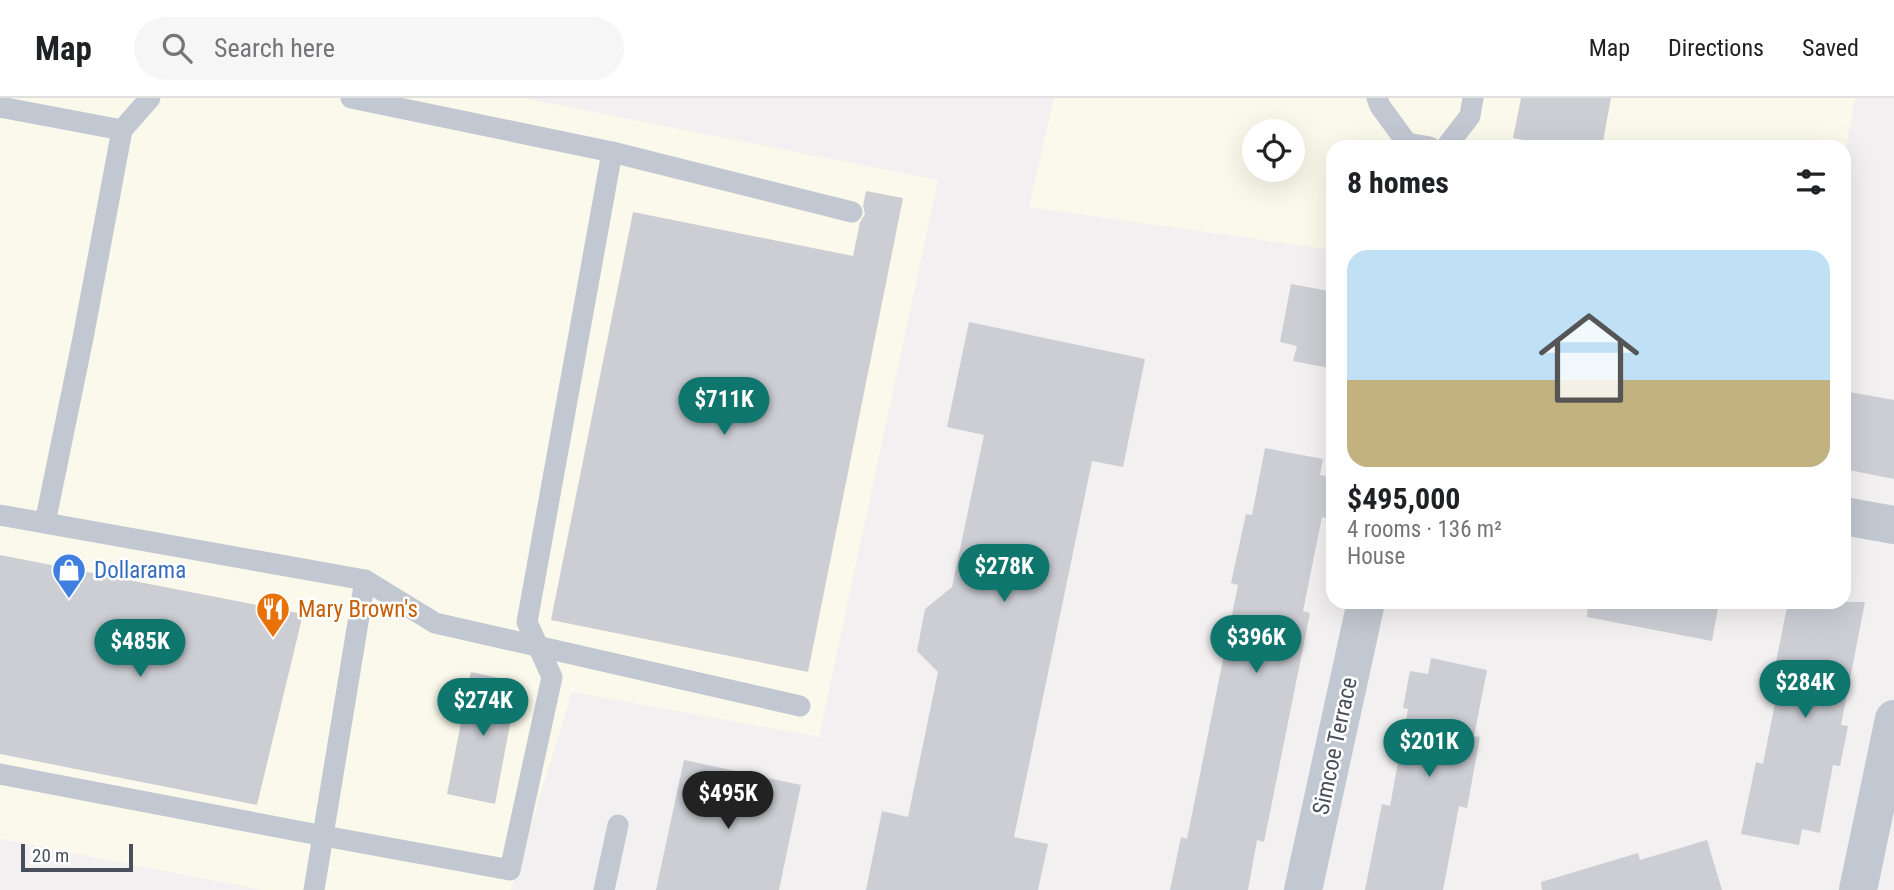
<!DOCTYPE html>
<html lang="en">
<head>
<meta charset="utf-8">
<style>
  body { margin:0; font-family:"Roboto Condensed",sans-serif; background:#f6f6f6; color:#202124; height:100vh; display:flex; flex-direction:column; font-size:26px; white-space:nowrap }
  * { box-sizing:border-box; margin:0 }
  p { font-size:23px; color:#757577 }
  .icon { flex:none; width:38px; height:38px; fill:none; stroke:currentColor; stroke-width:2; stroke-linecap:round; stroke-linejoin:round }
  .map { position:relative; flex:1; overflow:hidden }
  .panel { position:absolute; left:1326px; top:42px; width:525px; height:469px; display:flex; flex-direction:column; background:#fff; border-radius:21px; box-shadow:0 7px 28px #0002 }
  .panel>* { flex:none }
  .fabs { position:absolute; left:1242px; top:21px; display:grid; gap:14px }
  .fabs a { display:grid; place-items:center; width:63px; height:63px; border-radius:50%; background:#fff; box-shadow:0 7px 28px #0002; font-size:35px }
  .scale { position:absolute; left:21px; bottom:18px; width:112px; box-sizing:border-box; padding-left:7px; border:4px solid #49505c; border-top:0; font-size:19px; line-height:24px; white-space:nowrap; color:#49505c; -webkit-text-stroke:5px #fff; paint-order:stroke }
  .price { position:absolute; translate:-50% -60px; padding:0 16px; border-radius:24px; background:#0f766e; color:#fff; font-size:23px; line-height:46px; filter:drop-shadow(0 2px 4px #0008) }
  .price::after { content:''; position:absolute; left:50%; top:42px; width:21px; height:16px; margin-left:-10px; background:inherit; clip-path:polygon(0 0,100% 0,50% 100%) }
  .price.selected { background:#222; color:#fff }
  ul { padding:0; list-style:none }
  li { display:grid; align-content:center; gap:14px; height:371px; padding:0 21px }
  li+li { border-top:2px solid #e0e0e0 }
  li span { display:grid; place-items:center; height:217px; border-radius:21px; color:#555 }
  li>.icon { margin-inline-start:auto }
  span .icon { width:126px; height:126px; fill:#fffc; stroke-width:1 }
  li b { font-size:30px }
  h2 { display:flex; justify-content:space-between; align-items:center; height:84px; padding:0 21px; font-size:30px }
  header { display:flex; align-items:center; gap:42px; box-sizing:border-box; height:98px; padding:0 35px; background:#fff; border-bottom:2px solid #e0e0e0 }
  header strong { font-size:33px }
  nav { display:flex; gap:38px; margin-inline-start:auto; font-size:24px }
  .search { width:490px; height:63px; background:#f6f6f6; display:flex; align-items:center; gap:18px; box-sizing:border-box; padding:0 24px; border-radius:38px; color:#757577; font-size:26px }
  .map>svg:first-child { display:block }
  .commercial { fill:#fbf9eb; fill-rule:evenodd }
  .building { fill:#cdced4 }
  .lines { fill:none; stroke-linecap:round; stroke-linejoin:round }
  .lane { stroke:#c1c8d1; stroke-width:21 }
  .street { stroke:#c1c8d1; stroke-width:38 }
  .labels { text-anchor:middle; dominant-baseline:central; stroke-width:5; stroke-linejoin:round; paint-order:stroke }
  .shop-label { font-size:23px; fill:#366cbe; stroke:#fff; text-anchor:start }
  .food-label { font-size:23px; fill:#c56008; stroke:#fff; text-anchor:start }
  .street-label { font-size:23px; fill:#49505c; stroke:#fff }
</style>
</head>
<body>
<header>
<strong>Map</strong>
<div class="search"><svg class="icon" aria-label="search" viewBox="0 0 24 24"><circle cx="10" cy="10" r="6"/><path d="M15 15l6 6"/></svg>Search here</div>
<nav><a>Map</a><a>Directions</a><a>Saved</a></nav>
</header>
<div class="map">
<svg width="1894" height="792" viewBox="0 0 1894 792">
  <rect width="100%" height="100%" fill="#f2f0f0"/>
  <g class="commercial">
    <path d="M0,0h523l415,82 -119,557 -247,-45 -61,198h-249l-262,-51z"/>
    <path d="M1054,0h801l-10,55 -1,-6h-510l-1,103 -304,-43zM1255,33h38v39h-38z"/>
  </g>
  <g class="building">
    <path d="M1521,0h90l-9,49h-40l-49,-9z"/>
    <path d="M866,93l37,7 -95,474 -257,-52 82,-408 220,44 7,-34 5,-8 -2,-8z"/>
    <path d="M1291,186l43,8v77l-41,-8 4,-15 -17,-4z"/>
    <path d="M969,224l176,37 -22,108 -31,-6 -78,376 34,7 -10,46h-172l16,-79 26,6 30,-145 -21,-21 8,-42 27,-22 32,-152 -37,-8z"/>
    <path d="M1844,293l50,9v79l-50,-10z"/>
    <path d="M1265,350l58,11 -3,16 14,3v18l-5,23 -7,-2 -19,94 7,2 -46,229 -7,-2 -9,50h-78l11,-53 6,2 51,-254 -7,-2 15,-69 6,1z"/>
    <path d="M0,457l303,59 -46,191 -257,-51z"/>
    <path d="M1588,504h131l-7,39 -125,-24z"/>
    <path d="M1788,504h77l-24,123 7,1 -8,40 -7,-1 -13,68 -18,-4 -3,16 -58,-11 15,-72 7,2 13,-66 -7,-1z"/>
    <path d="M1431,560l56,12 -13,66 6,1 -13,71 -8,-2 -16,84h-78l17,-86 8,2 18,-97 -5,-1 7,-37 18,3z"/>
    <path d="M471,574l47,10 -23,122 -48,-10z"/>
    <path d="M684,662l117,25 -22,105h-123z"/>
    <path d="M1707,742l15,50h-180l-1,-8 97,-29 2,7z"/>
  </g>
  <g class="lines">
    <g class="lane">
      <path d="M1377,0l3,8 27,37 23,4"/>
      <path d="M0,9l122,23 28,-32"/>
      <path d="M1446,49l24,-31 3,-18"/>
      <path d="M612,54l240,60"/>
      <path d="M0,417l365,65 -51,310"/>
      <path d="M45,425l38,-185 39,-208"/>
      <path d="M365,482l70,43 365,83"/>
      <path d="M0,676l324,62 186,34 42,-193 -25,-55 85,-470 -261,-54"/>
      <path d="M604,792l14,-65"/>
    </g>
    <g class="street">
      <path d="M1844,418l50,9"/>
      <path d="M1303,792l63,-288"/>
      <path d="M1858,792l36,-171"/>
    </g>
  </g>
  <defs>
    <g id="shop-pin" transform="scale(1.75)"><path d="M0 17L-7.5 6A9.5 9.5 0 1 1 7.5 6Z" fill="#3f7fe0" stroke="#fff"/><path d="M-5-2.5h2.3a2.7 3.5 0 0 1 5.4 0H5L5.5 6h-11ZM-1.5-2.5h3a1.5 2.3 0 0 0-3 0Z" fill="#fff"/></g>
    <g id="restaurant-pin" transform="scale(1.75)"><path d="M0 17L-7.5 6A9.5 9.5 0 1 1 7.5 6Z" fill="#e8710a" stroke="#fff"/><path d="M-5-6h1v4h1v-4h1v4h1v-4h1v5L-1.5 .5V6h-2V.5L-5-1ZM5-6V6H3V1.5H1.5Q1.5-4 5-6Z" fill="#fff"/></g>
  </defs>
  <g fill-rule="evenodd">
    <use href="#shop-pin" x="69" y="472"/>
    <use href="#restaurant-pin" x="273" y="511"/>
  </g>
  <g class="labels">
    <g class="shop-label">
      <text x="94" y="472">Dollarama</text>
    </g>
    <g class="food-label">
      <text x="298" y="511">Mary Brown's</text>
    </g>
    <g class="street-label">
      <text transform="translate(1335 648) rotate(-78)">Simcoe Terrace</text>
    </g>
  </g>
</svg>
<div class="fabs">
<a><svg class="icon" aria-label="locate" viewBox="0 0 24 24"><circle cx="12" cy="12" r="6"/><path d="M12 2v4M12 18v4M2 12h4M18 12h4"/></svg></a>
</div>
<div class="scale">20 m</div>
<b class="price" style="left:724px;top:339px">$711K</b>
<b class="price" style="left:1004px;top:506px">$278K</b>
<b class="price" style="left:1256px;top:577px">$396K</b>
<b class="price" style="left:140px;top:581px">$485K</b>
<b class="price" style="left:1805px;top:622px">$284K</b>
<b class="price" style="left:483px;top:640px">$274K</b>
<b class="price" style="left:1429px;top:681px">$201K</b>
<b class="price selected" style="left:728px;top:733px">$495K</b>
<section class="panel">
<h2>8 homes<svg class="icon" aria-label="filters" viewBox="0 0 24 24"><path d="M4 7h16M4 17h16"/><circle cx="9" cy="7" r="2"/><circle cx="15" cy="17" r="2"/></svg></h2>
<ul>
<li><span style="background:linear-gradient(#bfe0f5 60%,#c2b280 0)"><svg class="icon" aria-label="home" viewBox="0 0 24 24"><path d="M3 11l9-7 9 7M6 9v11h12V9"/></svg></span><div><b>$495,000</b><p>4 rooms · 136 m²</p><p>House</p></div></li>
</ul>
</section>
</div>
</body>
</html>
